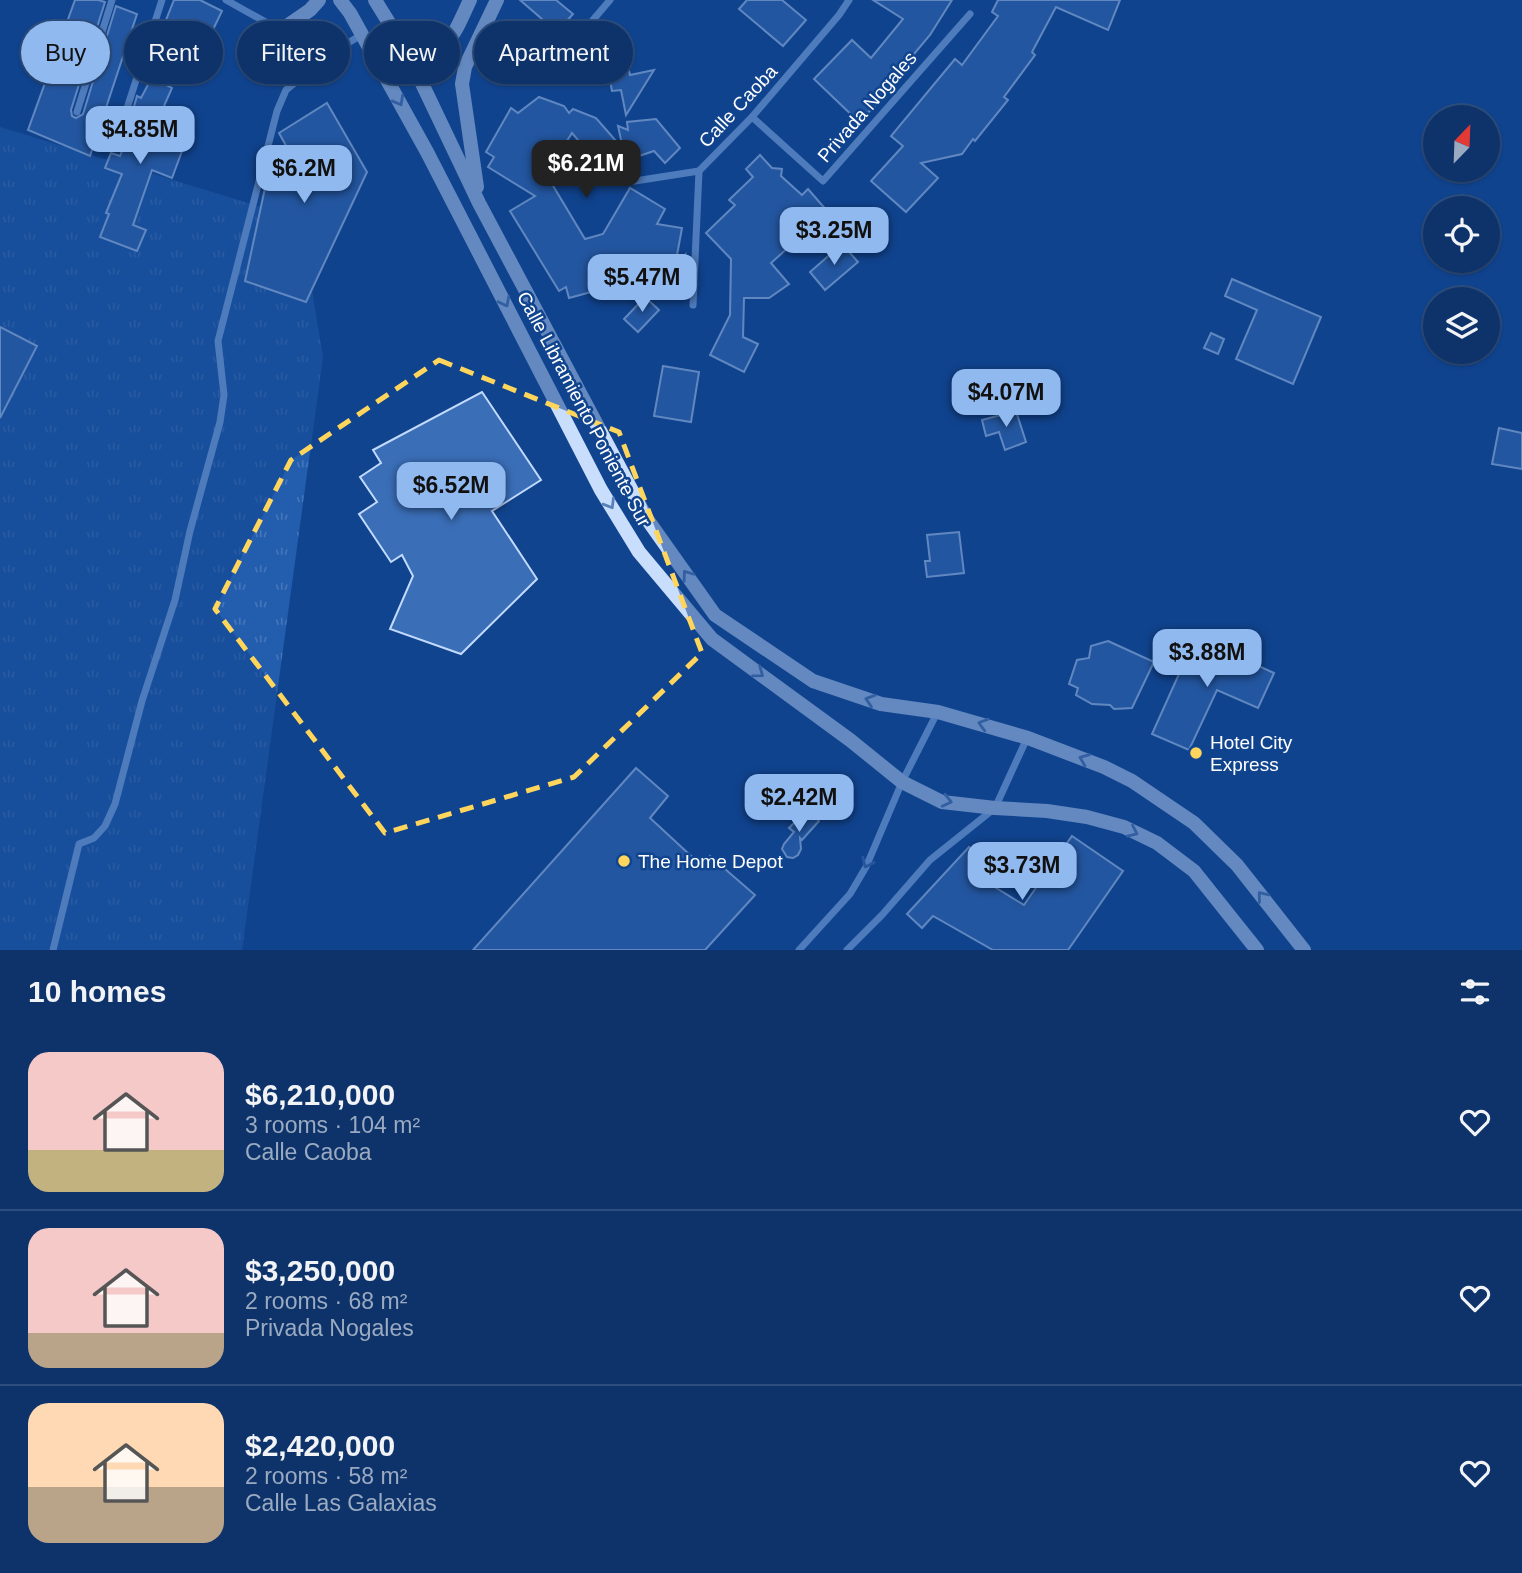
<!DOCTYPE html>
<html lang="en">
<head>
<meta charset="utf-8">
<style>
  body { margin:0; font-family:Helvetica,sans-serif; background:#163b70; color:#f1f3f6; height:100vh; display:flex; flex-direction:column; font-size:26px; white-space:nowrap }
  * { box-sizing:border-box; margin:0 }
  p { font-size:23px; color:#9aaac1 }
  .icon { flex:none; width:38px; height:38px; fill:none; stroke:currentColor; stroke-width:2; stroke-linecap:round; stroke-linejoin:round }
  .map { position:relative; height:950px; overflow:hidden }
  .sheet { display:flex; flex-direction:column; background:#0d336a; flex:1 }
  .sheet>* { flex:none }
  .guide { position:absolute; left:21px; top:21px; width:700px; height:63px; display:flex; gap:14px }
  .needle { width:46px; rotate:23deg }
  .fabs { position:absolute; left:1423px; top:105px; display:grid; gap:14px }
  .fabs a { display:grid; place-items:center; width:77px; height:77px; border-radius:50%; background:#0d336a; box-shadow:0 2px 5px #0004,0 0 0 2px #2d4e7e; font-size:35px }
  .price { position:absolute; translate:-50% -60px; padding:0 16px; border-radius:14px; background:#90b9f0; color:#111; font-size:23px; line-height:46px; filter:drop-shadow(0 2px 4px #0008) }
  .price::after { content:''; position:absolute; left:50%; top:42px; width:21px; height:16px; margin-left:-10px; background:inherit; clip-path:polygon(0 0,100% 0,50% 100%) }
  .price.on { background:#222; color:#fff }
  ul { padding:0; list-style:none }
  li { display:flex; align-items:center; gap:21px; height:175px; padding:0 28px }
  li+li { border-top:2px solid #2d4e7e }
  li span { display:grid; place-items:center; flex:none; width:196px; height:140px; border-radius:21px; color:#555 }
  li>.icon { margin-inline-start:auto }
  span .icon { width:84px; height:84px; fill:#fffc; stroke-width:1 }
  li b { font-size:30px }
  h2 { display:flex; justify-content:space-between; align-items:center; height:84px; padding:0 28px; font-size:30px }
  .pill { padding:0 24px; border-radius:32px; background:#0d336a; box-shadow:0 2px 5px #0004,0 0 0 2px #2d4e7e; font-size:24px; line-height:63px }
  .pill.on { background:#90b9f0; color:#111 }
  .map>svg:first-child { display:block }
  .grass { fill:url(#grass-tufts) }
  .building { fill:#3a6eb7; stroke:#c1dafd; stroke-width:2 }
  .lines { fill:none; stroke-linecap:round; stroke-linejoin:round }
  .street { stroke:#9abff2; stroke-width:7 }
  .secondary { stroke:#c9ddfc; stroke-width:14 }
  .oneway { stroke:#5b81ba }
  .oneway2 { stroke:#416fb1 }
  .marked { fill:none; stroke:#ffd55b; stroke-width:5; stroke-dasharray:14 9; stroke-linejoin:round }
  .poi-dot { fill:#ffd55b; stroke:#11448e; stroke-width:2.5 }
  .labels { text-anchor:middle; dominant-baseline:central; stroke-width:5; stroke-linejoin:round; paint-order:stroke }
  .street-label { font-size:19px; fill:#fff; stroke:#11448e }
  .poi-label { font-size:19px; fill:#fff; stroke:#11448e; text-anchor:start }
</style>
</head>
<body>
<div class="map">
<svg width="1522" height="950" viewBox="0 0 1522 950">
  <defs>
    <pattern id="grass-tufts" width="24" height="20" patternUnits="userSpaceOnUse" patternTransform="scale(1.75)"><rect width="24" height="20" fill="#235dad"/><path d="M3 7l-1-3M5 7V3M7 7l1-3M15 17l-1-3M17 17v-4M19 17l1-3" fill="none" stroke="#4475b9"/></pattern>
  </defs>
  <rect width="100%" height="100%" fill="#11448e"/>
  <path class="grass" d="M0,127l300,92 23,138 -81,593h-242z"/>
  <g class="building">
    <path d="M75,0h23l7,2 -34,108 1,6 4,2 7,-4 33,-108 21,8 -47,142 -62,-26z"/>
    <path d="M174,0h26l22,11 -13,27 -22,-11 -8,22 -21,-9z"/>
    <path d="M520,0h36l17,14 -16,18z"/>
    <path d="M747,0h35l24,20 -23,26 -44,-37z"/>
    <path d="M873,0h79l-22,35 -37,44 4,4 -38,39 -45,-43 38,-39 19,18 32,-39z"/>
    <path d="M998,0h122l-12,30 -52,-23 -24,45 3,3 -31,42 4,3 -33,41 -2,-2 -11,15 -41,9 17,15 -32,34 -35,-31 32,-35 -12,-10 64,-77 7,6 36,-49 -6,-4z"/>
    <path d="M627,61l3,14 24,-5 -28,45 -5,-25 -9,1 -5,-27z"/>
    <path d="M152,77l20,11 -19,43 32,12 -13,35 -20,-8 -19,55 13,5 -9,21 -37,-14 9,-23 -3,-1 16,-39 -17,-6 6,-15 9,3 15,-38 -4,-1 6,-21 4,2z"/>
    <path d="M539,97l25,9 5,7 4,-4 23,9 27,31 -5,-23 10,4 -1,-8 29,-3 24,29 -15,15 -11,-12 -30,10 -1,4 -34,-12 -17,-20 -26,41 39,65 18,-5 27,-46 35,21 -8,15 25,4 -7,38 10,-11 -6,34 -22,-4 14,-15 -37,10 -9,-1 3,3 -59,16 -3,-11 -7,4 -49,-80 25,-15 -47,-29 6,-10 -8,-5 25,-44 7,5z"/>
    <path d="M327,103l40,69 -61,130 -61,-21 26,-121 18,-9 -10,-18z"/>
    <path d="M760,155l12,13 10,1 -1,7 21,19 6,-6 20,23 -57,51 18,21 -20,14h-25l-1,39 15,7 -14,28 -34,-17 20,-40 1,-56 -25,-26 29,-28 -6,-5 24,-23 -7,-8z"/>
    <path d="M842,244l16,18 -33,28 -15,-18z"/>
    <path d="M1232,279l89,38 -28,67 -57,-25 21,-49 -32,-14z"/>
    <path d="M645,297l14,13 -21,22 -14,-13z"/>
    <path d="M0,327l37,19 -37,72z"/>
    <path d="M1211,333l13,6 -6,15 -14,-6z"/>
    <path d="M663,366l36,6 -8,50 -37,-6z"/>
    <path d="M482,392l59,88 -49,31 45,68 -76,75 -71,-25 23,-53 -11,-21 -11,7 -32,-48 18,-12 -17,-25 21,-14 -8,-13z"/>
    <path d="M1016,411l10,31 -21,8 -6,-18 -13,4 -4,-16z"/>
    <path d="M1499,428l23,5v36l-30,-5z"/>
    <path d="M959,532l5,41 -37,4 -2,-16h5l-3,-26z"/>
    <path d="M1191,635l83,38 -16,35 -41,-18 -28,60 -37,-16 27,-60 -5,-2z"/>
    <path d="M1108,641l46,21 -22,46 -18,1 -4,-4 -18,-1 -16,-9 2,-7 -9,-4 8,-24 12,-2 2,-12z"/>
    <path d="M636,768l32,28 -18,22 52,48 8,-10 45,39 -50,55h-232z"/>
    <path d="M807,810l12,11 -17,19 -2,-2 1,11 -3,6 -5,3 -6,-1 -5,-8 2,-5 10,-12 -5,-4z"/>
    <path d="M1072,836l51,35 -55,79h-75l-60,-34 -11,12 -15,-14 62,-67 13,15 -10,11 52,32z"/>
  </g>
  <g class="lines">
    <g class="street">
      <path d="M226,0l101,56"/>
      <path d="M536,65l22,-4 52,-61"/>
      <path d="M77,112l35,-112"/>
      <path d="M752,117l71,64 147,-167"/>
      <path d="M117,139l45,-139"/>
      <path d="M579,183l56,-2 64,-10 53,-54 87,-102 10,-15"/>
      <path d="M693,305l6,-134"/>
      <path d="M53,950l26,-106 15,-6 11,-12 10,-22 27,-103 33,-101 15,-69 30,-109 4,-27 -6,-54 59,-230 9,-21 41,-34 34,-21"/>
      <path d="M799,950l51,-56 16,-27 36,-85 35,-69"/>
      <path d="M847,950l35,-35 48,-55 65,-52 32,-70"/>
    </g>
    <g class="secondary">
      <path d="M340,0l10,13 77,139 174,338 38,62 73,87 138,101 52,42 40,20 53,6 52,3 40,6 37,10 33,16 37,28 63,79"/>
      <path d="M375,0l32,52 72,151 168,316 68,96 98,66 68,23 57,8 90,26 76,29 28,14 62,42 43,42 67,85"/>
      <path d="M281,30l29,-20 9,-10"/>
      <path d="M407,52c46,-5 44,-12 63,-52"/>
      <path d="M477,187l-15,-103 3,-17 32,-67"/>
    </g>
  </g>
  <defs><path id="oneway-chevron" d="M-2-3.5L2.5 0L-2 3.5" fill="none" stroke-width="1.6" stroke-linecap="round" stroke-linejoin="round" transform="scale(1.75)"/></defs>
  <g class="oneway">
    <use href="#oneway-chevron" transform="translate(399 101) rotate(61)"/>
    <use href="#oneway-chevron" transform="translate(505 302) rotate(63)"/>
    <use href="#oneway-chevron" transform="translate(610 504) rotate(59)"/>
    <use href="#oneway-chevron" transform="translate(687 575) rotate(-126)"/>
    <use href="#oneway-chevron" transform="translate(759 673) rotate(36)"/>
    <use href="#oneway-chevron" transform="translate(870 700) rotate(-162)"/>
    <use href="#oneway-chevron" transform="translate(983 724) rotate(-164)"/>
    <use href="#oneway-chevron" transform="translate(1084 759) rotate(-158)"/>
    <use href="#oneway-chevron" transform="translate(947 801) rotate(13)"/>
    <use href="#oneway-chevron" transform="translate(1133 832) rotate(25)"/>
    <use href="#oneway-chevron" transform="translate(1262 896) rotate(-129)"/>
  </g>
  <use class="oneway2" href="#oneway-chevron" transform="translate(867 863) rotate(115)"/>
  <path d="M0 0H1522V950H0ZM439,360l180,72 83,221 -128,124 -189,56 -170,-224 76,-149z" fill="#11448e" fill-opacity=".55" fill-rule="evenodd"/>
  <path class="marked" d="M439,360l180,72 83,221 -128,124 -189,56 -170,-224 76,-149z"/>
  <g class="poi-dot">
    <circle cx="1196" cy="753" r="7"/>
    <circle cx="624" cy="861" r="7"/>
  </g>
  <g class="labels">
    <g class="street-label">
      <text transform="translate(738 106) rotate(-47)">Calle Caoba</text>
      <text transform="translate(867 107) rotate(-49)">Privada Nogales</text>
      <text transform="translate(584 409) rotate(62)">Calle Libramiento Poniente Sur</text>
    </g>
    <g class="poi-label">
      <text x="1210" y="742">Hotel City<tspan x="1210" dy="22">Express</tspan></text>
      <text x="638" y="861">The Home Depot</text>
    </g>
  </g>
</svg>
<div class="fabs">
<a><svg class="needle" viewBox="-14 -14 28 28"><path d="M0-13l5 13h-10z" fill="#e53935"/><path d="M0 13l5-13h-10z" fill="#9aaac1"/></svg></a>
<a><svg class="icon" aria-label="locate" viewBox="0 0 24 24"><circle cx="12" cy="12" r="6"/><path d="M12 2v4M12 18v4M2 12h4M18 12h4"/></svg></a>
<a><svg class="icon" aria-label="layers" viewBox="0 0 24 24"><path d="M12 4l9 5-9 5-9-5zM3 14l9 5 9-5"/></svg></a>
</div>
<b class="price" style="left:140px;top:166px">$4.85M</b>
<b class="price on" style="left:586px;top:200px">$6.21M</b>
<b class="price" style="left:304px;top:205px">$6.2M</b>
<b class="price" style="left:834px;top:267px">$3.25M</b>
<b class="price" style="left:642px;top:314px">$5.47M</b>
<b class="price" style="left:1006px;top:429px">$4.07M</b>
<b class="price" style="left:451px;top:522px">$6.52M</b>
<b class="price" style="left:1207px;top:689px">$3.88M</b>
<b class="price" style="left:799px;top:834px">$2.42M</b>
<b class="price" style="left:1022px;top:902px">$3.73M</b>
<div class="guide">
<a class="pill on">Buy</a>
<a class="pill">Rent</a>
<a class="pill">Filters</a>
<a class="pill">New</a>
<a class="pill">Apartment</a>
</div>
</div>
<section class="sheet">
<h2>10 homes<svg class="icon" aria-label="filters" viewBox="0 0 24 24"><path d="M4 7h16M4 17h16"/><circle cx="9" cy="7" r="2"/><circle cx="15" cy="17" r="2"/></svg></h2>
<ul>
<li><span style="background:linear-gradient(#f6c9c9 70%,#c2b280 0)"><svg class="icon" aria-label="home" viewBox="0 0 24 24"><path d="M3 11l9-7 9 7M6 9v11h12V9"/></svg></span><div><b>$6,210,000</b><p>3 rooms · 104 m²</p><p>Calle Caoba</p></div><svg class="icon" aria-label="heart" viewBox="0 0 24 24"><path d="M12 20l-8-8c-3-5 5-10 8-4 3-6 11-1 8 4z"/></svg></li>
<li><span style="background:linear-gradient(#f6c9c9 75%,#b9a48a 0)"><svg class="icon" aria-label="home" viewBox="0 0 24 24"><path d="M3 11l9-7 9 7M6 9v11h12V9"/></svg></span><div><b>$3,250,000</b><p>2 rooms · 68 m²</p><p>Privada Nogales</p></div><svg class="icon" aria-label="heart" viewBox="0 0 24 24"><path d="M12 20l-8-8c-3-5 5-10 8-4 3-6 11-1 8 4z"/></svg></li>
<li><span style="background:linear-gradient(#ffd9b3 60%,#b9a48a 0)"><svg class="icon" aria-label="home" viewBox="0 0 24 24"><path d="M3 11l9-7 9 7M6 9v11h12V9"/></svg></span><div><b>$2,420,000</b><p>2 rooms · 58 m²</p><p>Calle Las Galaxias</p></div><svg class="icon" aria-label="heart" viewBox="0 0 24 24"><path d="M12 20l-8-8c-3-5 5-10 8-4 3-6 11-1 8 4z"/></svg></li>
</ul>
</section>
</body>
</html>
